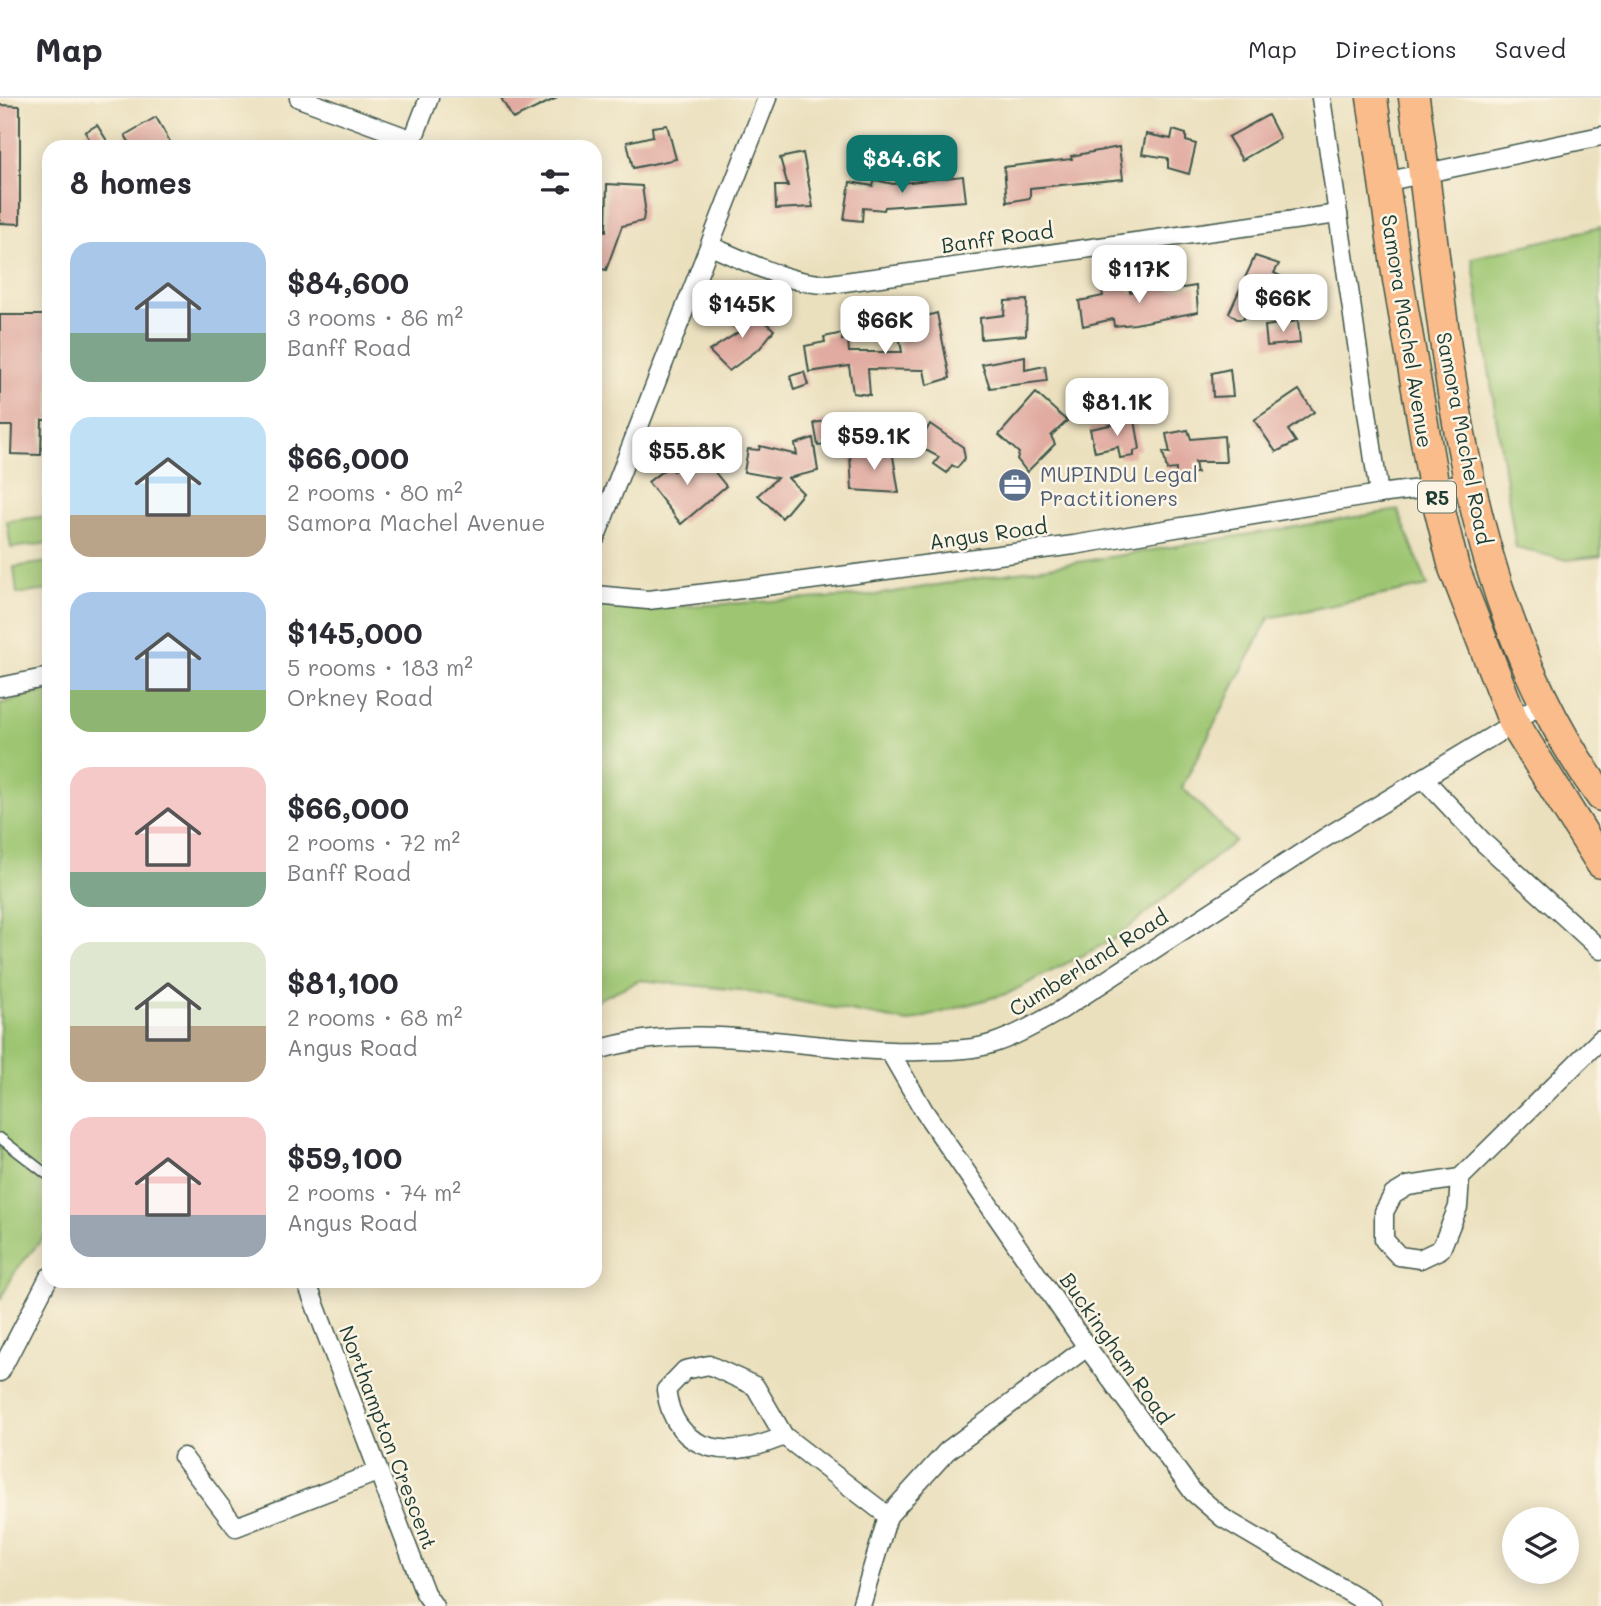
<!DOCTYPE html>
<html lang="en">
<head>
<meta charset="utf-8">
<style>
  body { margin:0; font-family:Mali,sans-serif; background:#f7f7f7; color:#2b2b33; height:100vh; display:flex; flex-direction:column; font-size:26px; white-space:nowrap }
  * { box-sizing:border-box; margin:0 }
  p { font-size:23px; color:#7c7c81 }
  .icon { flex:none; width:38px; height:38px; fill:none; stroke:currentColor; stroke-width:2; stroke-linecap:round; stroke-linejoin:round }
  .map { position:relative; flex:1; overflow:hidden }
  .sheet { position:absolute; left:42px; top:42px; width:560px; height:1148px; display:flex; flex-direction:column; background:#fff; border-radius:21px; box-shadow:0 4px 18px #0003 }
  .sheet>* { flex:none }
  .fabs { position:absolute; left:1502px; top:1409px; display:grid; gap:14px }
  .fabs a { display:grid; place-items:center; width:77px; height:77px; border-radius:50%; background:#fff; box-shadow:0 4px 18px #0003; font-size:35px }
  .price { position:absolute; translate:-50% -60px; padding:0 16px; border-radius:14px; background:#fff; color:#222; font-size:23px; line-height:46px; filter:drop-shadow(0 2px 4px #0008) }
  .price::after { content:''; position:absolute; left:50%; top:42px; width:21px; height:16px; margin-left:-10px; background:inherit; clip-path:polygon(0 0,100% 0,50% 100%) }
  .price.on { background:#0f766e; color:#fff }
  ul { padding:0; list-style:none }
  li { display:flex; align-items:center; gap:21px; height:175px; padding:0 28px }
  li span { display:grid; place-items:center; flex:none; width:196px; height:140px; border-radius:21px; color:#555 }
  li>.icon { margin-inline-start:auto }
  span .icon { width:84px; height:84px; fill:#fffc; stroke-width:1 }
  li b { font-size:30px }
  h2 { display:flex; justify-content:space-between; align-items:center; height:84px; padding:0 28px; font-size:30px }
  header { display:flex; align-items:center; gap:42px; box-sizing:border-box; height:98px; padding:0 35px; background:#fff; border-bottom:2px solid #e1e1e2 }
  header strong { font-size:33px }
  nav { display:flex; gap:38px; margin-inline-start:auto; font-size:24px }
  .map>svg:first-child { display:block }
  .green { fill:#9ec672; stroke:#5e8253; stroke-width:2 }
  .building { fill:#e1aba1 }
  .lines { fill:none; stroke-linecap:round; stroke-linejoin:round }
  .service-casing { stroke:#3e5549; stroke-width:12 }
  .minor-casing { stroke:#3e5549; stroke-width:21 }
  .trunk-casing { stroke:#3e5549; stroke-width:33 }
  .service { stroke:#fff; stroke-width:9 }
  .minor { stroke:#fff; stroke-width:18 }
  .trunk { stroke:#f9bc8a; stroke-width:30 }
  .labels { text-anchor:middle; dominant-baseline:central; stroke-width:5; stroke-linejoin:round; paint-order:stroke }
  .shield { fill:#fcf5e5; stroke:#617469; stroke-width:2 }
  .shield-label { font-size:19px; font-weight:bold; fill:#1f3d34 }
  .street-label { font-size:21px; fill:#1f3d34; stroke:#fcf5e5 }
  .service-label { font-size:21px; fill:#4e5e75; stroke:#fcf5e5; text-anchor:start }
</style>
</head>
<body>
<header>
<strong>Map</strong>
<nav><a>Map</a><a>Directions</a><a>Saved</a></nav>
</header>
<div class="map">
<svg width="1601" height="1508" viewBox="0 0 1601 1508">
  <rect width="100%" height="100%" fill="#fcf5e5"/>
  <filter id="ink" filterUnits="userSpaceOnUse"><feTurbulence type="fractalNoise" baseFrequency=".0143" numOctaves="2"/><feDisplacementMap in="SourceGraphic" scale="14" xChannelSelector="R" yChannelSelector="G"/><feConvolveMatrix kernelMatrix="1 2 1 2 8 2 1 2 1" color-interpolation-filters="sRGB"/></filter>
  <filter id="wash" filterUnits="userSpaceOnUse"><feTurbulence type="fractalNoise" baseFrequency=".00686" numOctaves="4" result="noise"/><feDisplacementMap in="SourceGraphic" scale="28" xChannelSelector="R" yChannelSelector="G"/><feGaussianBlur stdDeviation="1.57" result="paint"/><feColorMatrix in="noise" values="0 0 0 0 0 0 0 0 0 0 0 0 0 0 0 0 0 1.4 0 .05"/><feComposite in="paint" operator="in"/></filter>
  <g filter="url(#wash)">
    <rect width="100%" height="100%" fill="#ebe0be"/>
    <g class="green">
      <path d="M1601,129v329l-34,4 -51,-12 -44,-290z"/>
      <path d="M1398,412l30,76 -159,32 -87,169 53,54 -119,97 -107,55 -101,29 -169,-32 -99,-10 -45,21v-402l62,9 218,-13z"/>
      <path d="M49,418v27l-38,5 -4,-27z"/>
      <path d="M49,464v28l-32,4 -3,-27z"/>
      <path d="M49,592v541l-33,39 -16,30v-596z"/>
    </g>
    <g id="blocks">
      <g class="building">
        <path d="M501,0h56l-44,21z"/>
        <path d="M0,7l20,1v118l-20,-1z"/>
        <path d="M1268,17l12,23 -38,22 -14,-23z"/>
        <path d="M156,19l17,30h-41l-7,-12z"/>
        <path d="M97,27l14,22h-17l-9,-15z"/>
        <path d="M667,27l9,34 -43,9 -6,-26 26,-6 -1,-9z"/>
        <path d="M1173,32l13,4v7l10,3 -7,30 -21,-6v-10l-26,-4 4,-20 25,5z"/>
        <path d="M1119,49l4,32 -93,9v10l-23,4 -3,-35 68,-8 -1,-3z"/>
        <path d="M803,55l10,54 -37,2 -1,-23h13l-8,-28z"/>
        <path d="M963,78l3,25 -81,6 -1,3 -21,-2 -1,13 -18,-2 6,-37 23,4 2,-6 18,4z"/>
        <path d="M607,86l35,2 3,21 -2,14 -21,5 -16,44 -11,-3v-39l11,3z"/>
        <path d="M1255,158l24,8 -5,9 20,10 -11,23 -20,-7 -1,-8 -19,28h-6l-8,-6z"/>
        <path d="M1129,186l1,8 39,-8 2,6 25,-4 2,26 -63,12 -21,2 -1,-7 -30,7 -4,-25 24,-5 -1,-7z"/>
        <path d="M1027,202l-1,35 -45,4 -1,-21 24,-3 1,-14z"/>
        <path d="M742,211l15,12 4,-3 13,12 -14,18 -31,23 -20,-20 31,-20 -11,-11z"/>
        <path d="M937,215l13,65 -23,7 -3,-15 -56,-1 2,26 -17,-2 -4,-27 -40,6 -4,-26 20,-4 -1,-5 19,-4 -1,7 6,-1 1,13h53l-3,-16 25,-8 -1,-11z"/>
        <path d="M0,217h49v105h-7l-1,35 -30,-1 1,-28h-12z"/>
        <path d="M1298,223l2,22 -33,3 -2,-20z"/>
        <path d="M1025,258v14l20,-4 2,15 -57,7 -8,-24z"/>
        <path d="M1230,271l3,27 -20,1 -1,-24z"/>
        <path d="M804,274l4,13 -14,5 -4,-14z"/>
        <path d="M1299,292l15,22 -26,18 8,12 -20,10 -22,-32z"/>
        <path d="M1036,295l31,28 -16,15 4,8 -28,28 -10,-13 2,-6 -20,-18z"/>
        <path d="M830,322l4,24 -16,2 -4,-23z"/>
        <path d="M1135,322l5,29 -6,2v5l-14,2 -2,-11 -23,5 -5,-23z"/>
        <path d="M930,326l33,23 2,11 -8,10 -5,-3 -5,8 -13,-9 5,-7 -21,-11z"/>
        <path d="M1188,332l3,9 33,-3 2,26h-31l2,11 -21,3v-7l-9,1 -4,-18 7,1 -4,-19z"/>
        <path d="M813,340l5,33 -30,7 15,15 -21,25 -24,-23 19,-17 -33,-6 4,-23 11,1 1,-4 37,9 -2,-11z"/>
        <path d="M892,352l7,43 -47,-3 -2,-36z"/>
        <path d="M698,353l28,35 -45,38 -33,-42 21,-16 4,5z"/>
      </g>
    </g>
  </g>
  <g filter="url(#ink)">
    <use href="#blocks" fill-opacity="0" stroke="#3e5549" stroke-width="2"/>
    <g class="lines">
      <g class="service-casing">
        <path id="service" d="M0,1040l49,38"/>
      </g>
      <g class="minor-casing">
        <g id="minor">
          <path d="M299,0l114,42"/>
          <path d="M1321,0l58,396"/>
          <path d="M410,49l19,-49"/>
          <path d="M1384,84l217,-46"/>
          <path d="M710,148c37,15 79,39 120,38l508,-70"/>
          <path d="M595,441l172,-441"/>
          <path d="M595,497l53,5 110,-13 316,-42 305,-51 90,-11"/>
          <path d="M0,589l49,-10"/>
          <path d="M1424,681l61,65 116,106"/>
          <path d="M595,953c104,-34 219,3 325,0 25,-1 50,0 74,-8 24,-8 46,-21 67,-33l262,-171 191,-116 28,-21"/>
          <path d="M890,954l34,59 163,236 106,145 30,26 149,88"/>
          <path d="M1460,1080l-2,29 -17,42 -21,10 -21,-3 -15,-16v-28l9,-17 15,-9 52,-8 141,-139"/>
          <path d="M306,1183l119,312 9,13"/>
          <path d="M0,1274l49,-95"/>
          <path d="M784,1338c-52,23 -109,21 -118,-46l19,-20 24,-5 46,21 29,50 104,80"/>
          <path d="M183,1359l53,70 141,-55"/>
          <path d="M861,1508l27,-90 59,-65 140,-104"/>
        </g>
      </g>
      <g class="trunk-casing">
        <g id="trunk">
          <path d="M1372,0l26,182 36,207 20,81 60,155 87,140"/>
          <path d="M1414,0c34,238 40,496 187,698"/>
        </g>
      </g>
      <use href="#service" class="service"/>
      <use href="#minor" class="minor"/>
      <use href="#trunk" class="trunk"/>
    </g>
  </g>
  <defs>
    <g id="office-disc" transform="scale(1.75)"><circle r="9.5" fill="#5c6f8a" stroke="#fcf5e5"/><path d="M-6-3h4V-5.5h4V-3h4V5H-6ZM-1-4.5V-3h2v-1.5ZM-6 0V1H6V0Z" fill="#fff"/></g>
  </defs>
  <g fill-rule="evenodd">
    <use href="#office-disc" x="1015" y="387"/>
  </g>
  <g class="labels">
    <rect class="shield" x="1418" y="383.5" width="38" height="31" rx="5"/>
    <g class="shield-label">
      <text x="1437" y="399">R5</text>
    </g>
    <g class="street-label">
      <text transform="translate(997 139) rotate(-8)">Banff Road</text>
      <text transform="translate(1408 233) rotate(81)">Samora Machel Avenue</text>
      <text transform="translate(1465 340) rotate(79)">Samora Machel Road</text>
      <text transform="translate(988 435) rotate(-8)">Angus Road</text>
      <text transform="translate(1088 864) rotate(-32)">Cumberland Road</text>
      <text transform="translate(1117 1250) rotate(55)">Buckingham Road</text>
      <text transform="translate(389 1339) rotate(69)">Northampton Crescent</text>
    </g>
    <g class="service-label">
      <text x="1040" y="375">MUPINDU Legal<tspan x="1040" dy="24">Practitioners</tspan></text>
    </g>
  </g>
</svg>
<div class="fabs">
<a><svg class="icon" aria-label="layers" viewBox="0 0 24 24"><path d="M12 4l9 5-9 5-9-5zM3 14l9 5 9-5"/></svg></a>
</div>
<b class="price on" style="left:902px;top:97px">$84.6K</b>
<b class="price" style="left:1139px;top:207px">$117K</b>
<b class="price" style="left:1283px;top:236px">$66K</b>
<b class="price" style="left:742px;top:242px">$145K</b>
<b class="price" style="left:885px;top:258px">$66K</b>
<b class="price" style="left:1117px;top:340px">$81.1K</b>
<b class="price" style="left:874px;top:374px">$59.1K</b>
<b class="price" style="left:687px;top:389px">$55.8K</b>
<section class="sheet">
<h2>8 homes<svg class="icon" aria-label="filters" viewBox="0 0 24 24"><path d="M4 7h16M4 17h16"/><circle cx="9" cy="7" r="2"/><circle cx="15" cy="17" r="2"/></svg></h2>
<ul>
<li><span style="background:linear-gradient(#a9c7e8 65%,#7fa58c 0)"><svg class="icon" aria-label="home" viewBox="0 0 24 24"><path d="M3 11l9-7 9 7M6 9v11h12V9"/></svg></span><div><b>$84,600</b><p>3 rooms · 86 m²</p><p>Banff Road</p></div></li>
<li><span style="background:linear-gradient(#bfe0f5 70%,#b9a48a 0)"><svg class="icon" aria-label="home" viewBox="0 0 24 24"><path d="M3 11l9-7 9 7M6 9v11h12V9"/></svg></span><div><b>$66,000</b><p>2 rooms · 80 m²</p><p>Samora Machel Avenue</p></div></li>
<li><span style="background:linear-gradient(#a9c7e8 70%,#8fb573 0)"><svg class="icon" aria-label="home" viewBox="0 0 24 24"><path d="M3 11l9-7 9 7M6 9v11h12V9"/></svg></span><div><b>$145,000</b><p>5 rooms · 183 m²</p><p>Orkney Road</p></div></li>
<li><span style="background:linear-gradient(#f6c9c9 75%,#7fa58c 0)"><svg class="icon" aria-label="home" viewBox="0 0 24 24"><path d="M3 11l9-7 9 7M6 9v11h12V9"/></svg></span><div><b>$66,000</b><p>2 rooms · 72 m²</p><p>Banff Road</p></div></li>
<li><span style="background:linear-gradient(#dfe7d0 60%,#b9a48a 0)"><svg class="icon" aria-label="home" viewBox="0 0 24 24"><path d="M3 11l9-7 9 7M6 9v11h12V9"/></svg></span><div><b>$81,100</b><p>2 rooms · 68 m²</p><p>Angus Road</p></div></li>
<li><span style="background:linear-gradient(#f6c9c9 70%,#9aa5b1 0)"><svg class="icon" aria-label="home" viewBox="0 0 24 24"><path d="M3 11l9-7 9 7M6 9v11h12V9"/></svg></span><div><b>$59,100</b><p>2 rooms · 74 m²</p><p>Angus Road</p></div></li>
</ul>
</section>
</div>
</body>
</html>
